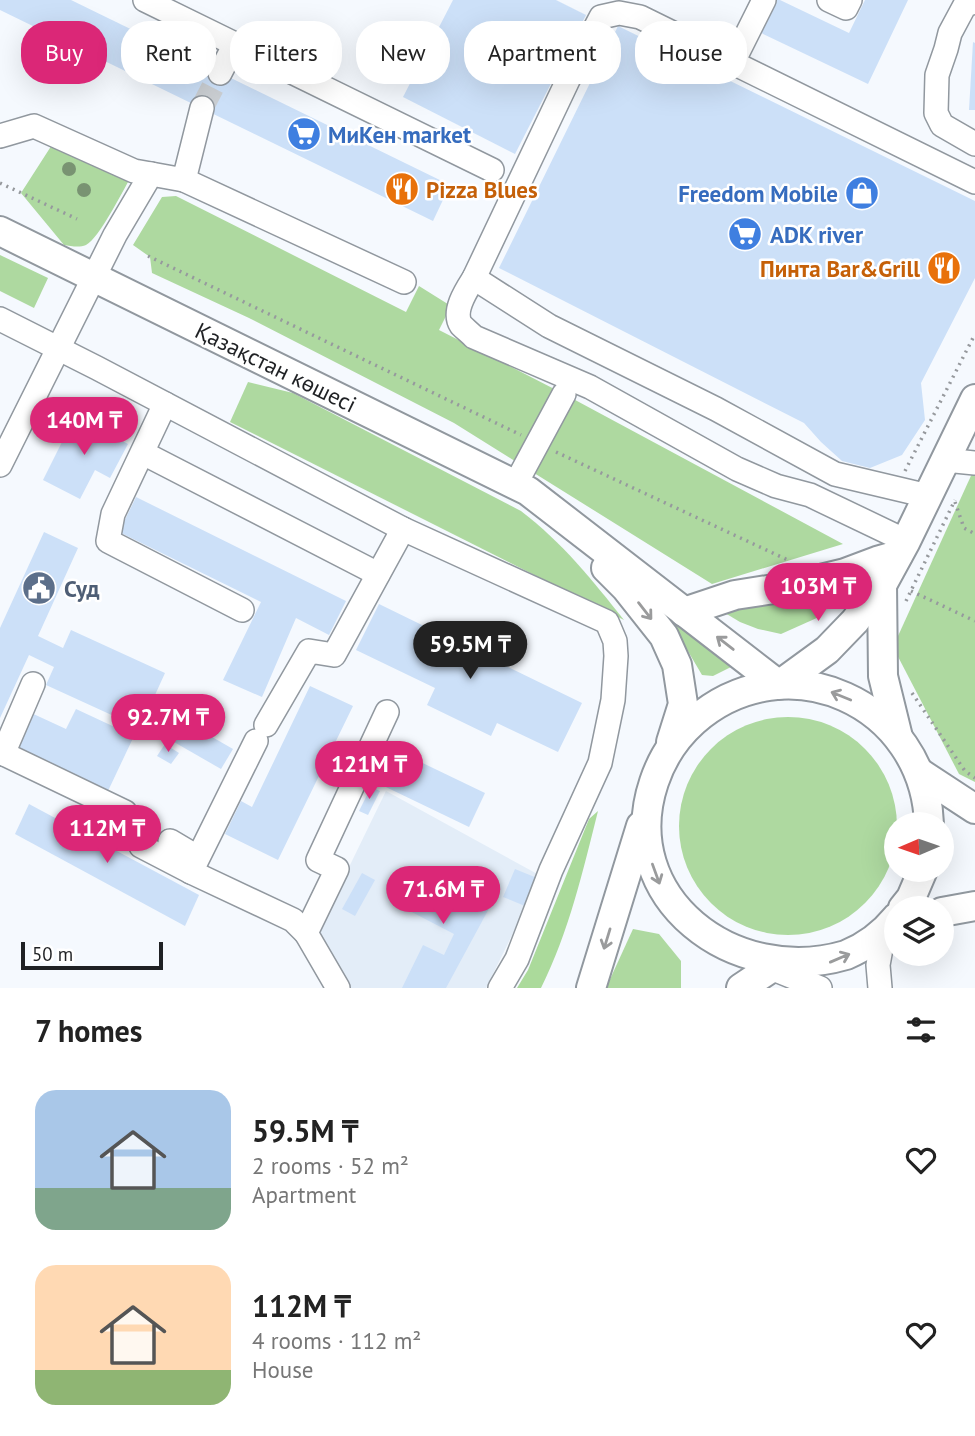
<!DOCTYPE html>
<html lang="en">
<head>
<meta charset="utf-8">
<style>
  body { margin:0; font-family:"PT Sans",sans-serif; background:#f6f6f6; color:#222; height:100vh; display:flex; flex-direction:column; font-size:26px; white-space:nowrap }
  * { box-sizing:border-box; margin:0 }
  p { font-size:23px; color:#767676 }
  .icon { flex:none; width:38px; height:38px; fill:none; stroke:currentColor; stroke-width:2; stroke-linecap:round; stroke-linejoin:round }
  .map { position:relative; height:988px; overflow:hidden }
  .panel { display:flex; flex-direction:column; background:#fff; flex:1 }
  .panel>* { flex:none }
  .top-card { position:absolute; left:21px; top:21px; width:934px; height:63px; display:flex; gap:14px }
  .needle { width:46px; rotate:268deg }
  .buttons { position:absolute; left:884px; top:812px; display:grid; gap:14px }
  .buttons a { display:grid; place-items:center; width:70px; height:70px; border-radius:50%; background:#fff; box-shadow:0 7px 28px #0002; font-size:35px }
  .scale { position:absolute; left:21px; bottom:18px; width:142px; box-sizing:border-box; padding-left:7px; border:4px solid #1f2124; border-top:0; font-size:19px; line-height:24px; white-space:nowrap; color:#1f2124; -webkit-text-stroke:5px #fff; paint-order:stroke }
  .price { position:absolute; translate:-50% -60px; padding:0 16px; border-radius:24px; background:#db2777; color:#fff; font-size:23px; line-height:46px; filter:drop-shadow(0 2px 4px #0008) }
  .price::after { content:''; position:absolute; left:50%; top:42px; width:21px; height:16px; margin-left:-10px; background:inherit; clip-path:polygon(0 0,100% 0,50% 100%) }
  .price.current { background:#222; color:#fff }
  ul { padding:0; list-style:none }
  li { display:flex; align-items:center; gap:21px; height:175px; padding:0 35px }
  li span { display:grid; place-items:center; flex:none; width:196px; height:140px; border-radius:21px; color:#555 }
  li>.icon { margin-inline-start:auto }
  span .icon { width:84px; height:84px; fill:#fffc; stroke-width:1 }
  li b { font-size:30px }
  h2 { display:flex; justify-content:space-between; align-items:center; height:84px; padding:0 35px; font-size:30px }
  .pill { padding:0 24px; border-radius:28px; background:#fff; box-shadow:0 7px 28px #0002; font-size:24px; line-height:63px }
  .pill.current { background:#db2777; color:#fff }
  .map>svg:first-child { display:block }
  .built { fill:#e3edf8 }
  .green { fill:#aed9a0 }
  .forest { fill:#abda9b }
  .building { fill:#cce0f8 }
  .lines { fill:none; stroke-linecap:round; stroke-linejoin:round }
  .minor-tunnel { stroke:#caced2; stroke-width:23; stroke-dasharray:23 11; stroke-linecap:butt }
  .minor-casing { stroke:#91989f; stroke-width:26 }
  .major-casing { stroke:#91989f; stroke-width:32 }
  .path { stroke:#96999d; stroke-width:3.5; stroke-dasharray:2 5; stroke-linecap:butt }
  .minor { stroke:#fff; stroke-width:23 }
  .major { stroke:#fff; stroke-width:28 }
  .tree { fill:#799372 }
  .oneway { stroke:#9a9b9c }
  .labels { text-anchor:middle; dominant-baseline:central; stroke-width:5; stroke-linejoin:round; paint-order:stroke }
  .shop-label { font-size:23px; font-weight:bold; fill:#366cbe; stroke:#fff; text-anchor:start }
  .food-label { font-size:23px; font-weight:bold; fill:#c56008; stroke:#fff; text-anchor:start }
  .street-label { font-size:23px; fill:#1f2124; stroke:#fff }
  .service-label { font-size:23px; font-weight:bold; fill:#4e5e75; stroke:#fff; text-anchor:start }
</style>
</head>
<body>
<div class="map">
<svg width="975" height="988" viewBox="0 0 975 988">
  <rect width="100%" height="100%" fill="#f5f9fe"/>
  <path class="built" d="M386,791l155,85 -55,112h-140l-30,-53z"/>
  <g class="green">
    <path d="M57,137l77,34c-9,16 -35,68 -48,74 -7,3 -15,1 -22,0l-43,-52z"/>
    <path d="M176,196l230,116 13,-26 32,20 -12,24 125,64 279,150 -131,40 -258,-161 -205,-105 -97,-45 -2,-16 -17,-12 29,-48z"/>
    <path d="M0,255l48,23 -14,30 -34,-17z"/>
    <path d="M248,382l45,11 228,118c41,31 72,70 103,109l-394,-198z"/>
    <path d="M975,467v315l-16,-8 -66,-127z"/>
    <path d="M634,574l98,80 -1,13 -18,9 -11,-1 -20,-34z"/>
    <path d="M851,581l-32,36 -38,17 -23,-5 -18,-7 -25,-15z"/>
    <circle cx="788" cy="826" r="109"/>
    <path d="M633,929l26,5 22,27v27h-75z"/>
  </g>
  <path class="forest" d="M598,811c-15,60 -29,121 -57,177h-24l11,-18 61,-151z"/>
  <g class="building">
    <path d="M0,0h71l379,185 -17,36 -433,-211z"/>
    <path d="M453,0h103l30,15 -71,139 -112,-57z"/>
    <path d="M771,0h9l69,33 16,-33h43l-40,84 -111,-53z"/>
    <path d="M618,26l357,175v77l-54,105 4,37 -23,35 -32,13 -28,-7 -21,-19 -17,-19 -305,-155z"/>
    <path d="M973,42l2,1v67h-6z"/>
    <path d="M75,416l53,28 -18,34 -15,-8 -15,29 -37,-19z"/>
    <path d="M136,497l210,104 -17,34 -33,-17 -34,79 -39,-17 38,-78 -142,-70z"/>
    <path d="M44,532l34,16 -40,88 25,12 8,-18 94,43 -25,55 -94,-43 8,-18 -25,-12 -29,63v-90z"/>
    <path d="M379,604l203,99 -24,49 -61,-29 -6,13 -64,-31 8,-17 -79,-38z"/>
    <path d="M310,686l43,20 -75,154 -53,-26 16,-33 11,6z"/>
    <path d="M76,709l58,27 -26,55 -97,-46 16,-34 39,18z"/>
    <path d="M179,718l54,31 -12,20 -54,-31z"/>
    <path d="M381,743l104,50 -16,34 -104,-50z"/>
    <path d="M165,744l14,9 -8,11 -14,-8z"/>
    <path d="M371,787l9,4 -12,24 -9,-4z"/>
    <path d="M29,804l170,91 -14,31 -170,-92z"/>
    <path d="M422,866l70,37 -46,85h-44l21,-43 21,10 10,-21 -52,-27z"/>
    <path d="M515,869l22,9 -12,28 -22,-9z"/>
    <path d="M362,873l13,7 -20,36 -13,-7z"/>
  </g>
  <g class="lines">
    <path class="minor-tunnel" d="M202,108l18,-35"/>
    <g class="minor-casing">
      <g id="minor">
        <path d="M145,0l347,170"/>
        <path d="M829,0l17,8 4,-8"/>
        <path d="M975,2l-10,3 -15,28 -4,16 -9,26 -1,38 6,12 33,19"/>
        <path d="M733,62l31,-62"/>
        <path d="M220,73l15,-29"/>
        <path d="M0,136l34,-10 100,45 17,3"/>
        <path d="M184,180l220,102"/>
        <path d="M474,278l75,48 167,83 119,65 93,22"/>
        <path d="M0,319l97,49 306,161 204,93 8,19 1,15 -3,44 -13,63 -49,107 -34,89 -17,29"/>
        <path d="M165,404l-52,110 -5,27 134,69"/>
        <path d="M143,453l235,121"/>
        <path d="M945,460l30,3"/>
        <path d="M0,465l115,-230 36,-61 33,6 18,-72"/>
        <path d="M515,485l49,-91"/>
        <path d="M906,541l-96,-46 -34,-9 -39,-17 -147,-82 -116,-50c-4,-4 -9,-8 -13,-12 -9,-14 6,-36 13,-47l94,-198 33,-63 18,-4 21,4 335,165"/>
        <path d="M266,725l43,-74 25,4 69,-126"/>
        <path d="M0,752l125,60"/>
        <path d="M3,754l30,-70"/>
        <path d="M170,841l27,16"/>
        <path d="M141,846l50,26 102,48 13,13"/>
        <path d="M191,872l65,-131"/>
        <path d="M771,968l49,20"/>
        <path d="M338,988l-32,-55 31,-64 -19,-9 69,-148"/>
        <path d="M880,988l-2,-23 6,-33"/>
      </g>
    </g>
    <g class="major-casing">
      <g id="major">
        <path d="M0,231l528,260 251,194 48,-35 28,-29 27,-36 24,-44 69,-142"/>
        <path d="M606,568l20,20 38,48 13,29 6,39 -12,38"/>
        <path d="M882,585l1,91 15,61"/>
        <path d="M684,612l51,-17 52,-8 58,-14 32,-12 21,-6"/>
        <path d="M920,773l55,36"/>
        <path d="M903,908l8,-10 12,-28"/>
        <path d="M942,912l33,-6"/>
        <path d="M896,918c-13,16 -31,29 -50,37 -112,33 -231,-57 -192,-173 8,-24 22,-45 40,-61 93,-81 231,-18 235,103"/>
        <path d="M591,988l50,-162"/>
        <path d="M741,988l30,-20"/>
      </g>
    </g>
    <g class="path">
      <path d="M0,183l77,36"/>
      <path d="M148,256l373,179"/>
      <path d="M556,452l234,109"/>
      <path d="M905,471l70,-137"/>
      <path d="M955,502l9,26 11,6"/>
      <path d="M911,591l64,30"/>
      <path d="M906,601l49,-101"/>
      <path d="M912,693l53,78 10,7"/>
    </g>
    <use href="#minor" class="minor"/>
    <use href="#major" class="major"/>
  </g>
  <g class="tree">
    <circle cx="69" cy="169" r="7"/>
    <circle cx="84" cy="190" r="7"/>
  </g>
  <defs><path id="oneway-shaft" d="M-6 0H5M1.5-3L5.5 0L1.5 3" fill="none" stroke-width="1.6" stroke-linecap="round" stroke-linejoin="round" transform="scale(1.75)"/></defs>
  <g class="oneway">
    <use href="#oneway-shaft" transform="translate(645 611) rotate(52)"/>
    <use href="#oneway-shaft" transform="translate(725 643) rotate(-142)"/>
    <use href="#oneway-shaft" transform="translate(841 696) rotate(-158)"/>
    <use href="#oneway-shaft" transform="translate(656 874) rotate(70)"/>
    <use href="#oneway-shaft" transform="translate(607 939) rotate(107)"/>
    <use href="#oneway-shaft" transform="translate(840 958) rotate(-23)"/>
  </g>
  <defs>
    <g id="supermarket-disc" transform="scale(1.75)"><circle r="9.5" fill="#3f7fe0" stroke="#fff"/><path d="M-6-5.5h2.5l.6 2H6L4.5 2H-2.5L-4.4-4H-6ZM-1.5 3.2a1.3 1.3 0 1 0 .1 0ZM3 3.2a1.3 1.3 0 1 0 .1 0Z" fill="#fff"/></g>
    <g id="restaurant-disc" transform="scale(1.75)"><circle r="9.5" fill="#e8710a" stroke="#fff"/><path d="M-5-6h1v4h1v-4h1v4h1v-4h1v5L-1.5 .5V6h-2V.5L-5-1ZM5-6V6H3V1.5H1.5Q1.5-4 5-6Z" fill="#fff"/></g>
    <g id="shop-disc" transform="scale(1.75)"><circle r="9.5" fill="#3f7fe0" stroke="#fff"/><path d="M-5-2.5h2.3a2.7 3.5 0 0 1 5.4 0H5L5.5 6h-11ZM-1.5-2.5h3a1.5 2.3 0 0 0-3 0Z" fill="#fff"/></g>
    <g id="civic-disc" transform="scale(1.75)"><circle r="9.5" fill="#5c6f8a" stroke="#fff"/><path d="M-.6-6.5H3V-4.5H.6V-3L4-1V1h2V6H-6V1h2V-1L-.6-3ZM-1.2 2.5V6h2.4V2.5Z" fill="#fff"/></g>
  </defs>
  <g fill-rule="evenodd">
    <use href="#supermarket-disc" x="304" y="134"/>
    <use href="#restaurant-disc" x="402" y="189"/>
    <use href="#shop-disc" x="862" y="193"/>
    <use href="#supermarket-disc" x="745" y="234"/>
    <use href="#restaurant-disc" x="944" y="268"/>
    <use href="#civic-disc" x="39" y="588"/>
  </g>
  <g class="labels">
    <g class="shop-label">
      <text x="328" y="134">МиКен market</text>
      <text x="838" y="193" text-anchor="end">Freedom Mobile</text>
      <text x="770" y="234">ADK river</text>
    </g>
    <g class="food-label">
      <text x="426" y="189">Pizza Blues</text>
      <text x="920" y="268" text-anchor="end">Пинта Bar&amp;Grill</text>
    </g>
    <g class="street-label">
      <text transform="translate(276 367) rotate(26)">Қазақстан көшесі</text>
    </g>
    <g class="service-label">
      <text x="64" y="588">Суд</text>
    </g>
  </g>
</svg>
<div class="buttons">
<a><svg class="needle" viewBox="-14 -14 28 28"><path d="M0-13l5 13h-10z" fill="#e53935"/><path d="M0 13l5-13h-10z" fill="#767676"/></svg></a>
<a><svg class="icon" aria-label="layers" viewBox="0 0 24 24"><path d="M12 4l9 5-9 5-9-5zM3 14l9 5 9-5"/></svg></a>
</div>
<div class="scale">50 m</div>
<b class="price" style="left:84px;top:457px">140M ₸</b>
<b class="price" style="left:818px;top:623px">103M ₸</b>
<b class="price current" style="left:470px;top:681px">59.5M ₸</b>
<b class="price" style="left:168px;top:754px">92.7M ₸</b>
<b class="price" style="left:369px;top:801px">121M ₸</b>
<b class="price" style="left:107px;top:865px">112M ₸</b>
<b class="price" style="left:443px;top:926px">71.6M ₸</b>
<div class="top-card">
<a class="pill current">Buy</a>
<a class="pill">Rent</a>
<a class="pill">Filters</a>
<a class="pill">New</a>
<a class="pill">Apartment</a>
<a class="pill">House</a>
</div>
</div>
<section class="panel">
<h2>7 homes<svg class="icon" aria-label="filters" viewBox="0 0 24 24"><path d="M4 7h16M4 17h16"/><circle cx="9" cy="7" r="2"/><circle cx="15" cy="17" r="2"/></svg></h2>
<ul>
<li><span style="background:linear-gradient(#a9c7e8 70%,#7fa58c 0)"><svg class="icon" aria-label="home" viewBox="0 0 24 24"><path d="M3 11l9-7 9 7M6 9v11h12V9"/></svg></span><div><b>59.5M ₸</b><p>2 rooms · 52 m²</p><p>Apartment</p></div><svg class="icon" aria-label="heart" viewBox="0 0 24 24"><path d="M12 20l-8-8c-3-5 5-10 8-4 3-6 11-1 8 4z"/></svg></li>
<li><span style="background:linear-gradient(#ffd9b3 75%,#8fb573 0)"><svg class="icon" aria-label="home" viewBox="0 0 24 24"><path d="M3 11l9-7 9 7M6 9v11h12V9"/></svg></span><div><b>112M ₸</b><p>4 rooms · 112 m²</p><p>House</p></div><svg class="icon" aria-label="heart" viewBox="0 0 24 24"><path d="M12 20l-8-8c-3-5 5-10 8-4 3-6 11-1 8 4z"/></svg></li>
</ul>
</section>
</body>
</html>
